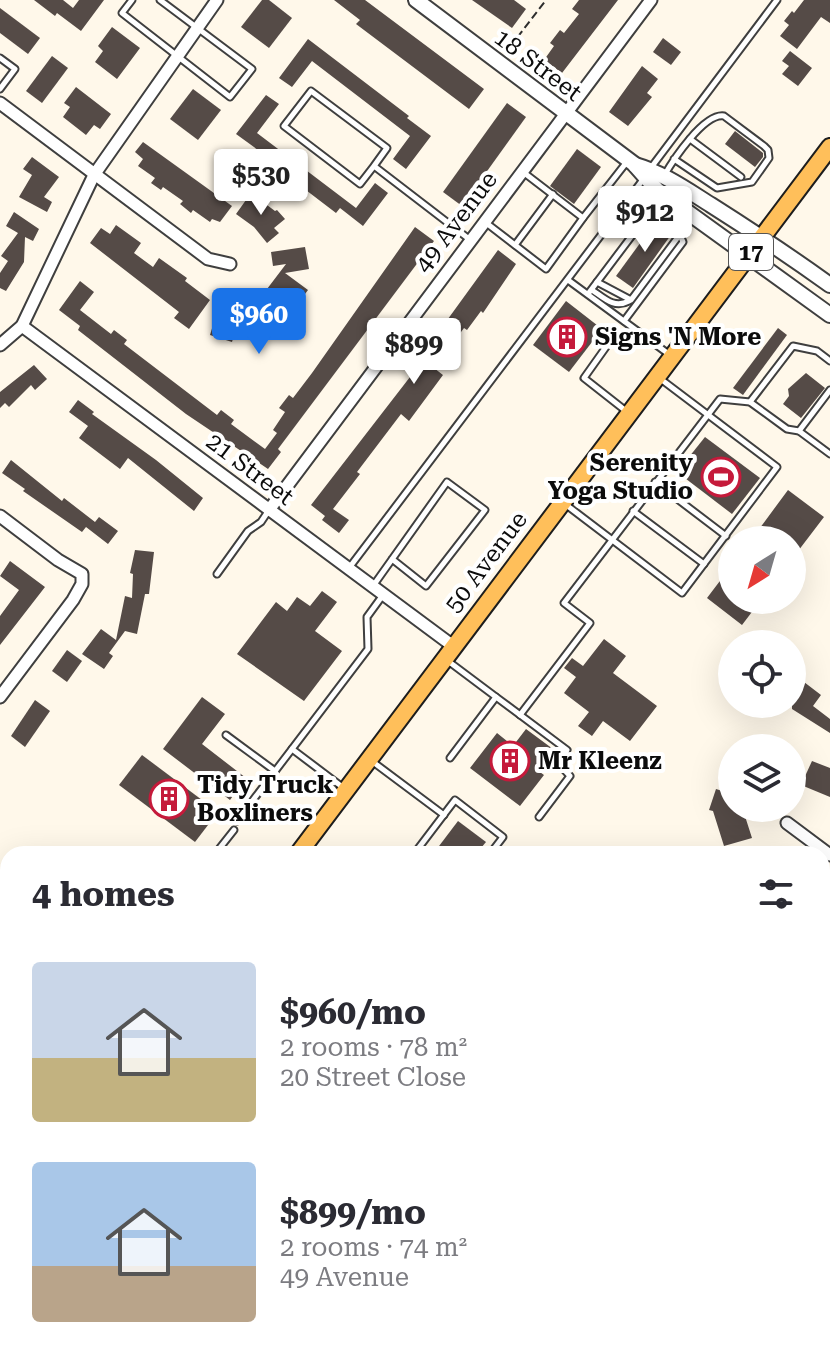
<!DOCTYPE html>
<html lang="en">
<head>
<meta charset="utf-8">
<style>
  body { margin:0; font-family:"Roboto Serif",serif; background:#f2f2f3; color:#2b2b33; height:100vh; display:flex; flex-direction:column; font-size:30px; white-space:nowrap }
  * { box-sizing:border-box; margin:0 }
  p { font-size:26px; color:#7c7c81 }
  .icon { flex:none; width:44px; height:44px; fill:none; stroke:currentColor; stroke-width:2; stroke-linecap:round; stroke-linejoin:round }
  .map { position:relative; flex:1; overflow:hidden }
  .details { position:absolute; left:0px; top:846px; width:830px; height:514px; display:flex; flex-direction:column; background:#fff; border-radius:24px 24px 0 0; box-shadow:0 8px 32px #0002 }
  .details>* { flex:none }
  .needle { width:52px; rotate:217deg }
  .fabs { position:absolute; left:718px; top:526px; display:grid; gap:16px }
  .fabs a { display:grid; place-items:center; width:88px; height:88px; border-radius:50%; background:#fff; box-shadow:0 8px 32px #0002; font-size:40px }
  .price { position:absolute; translate:-50% -68px; padding:0 18px; border-radius:8px; background:#fff; color:#222; font-size:26px; line-height:52px; filter:drop-shadow(0 2px 4px #0008) }
  .price::after { content:''; position:absolute; left:50%; top:48px; width:24px; height:18px; margin-left:-12px; background:inherit; clip-path:polygon(0 0,100% 0,50% 100%) }
  .price.selected { background:#1a73e8; color:#fff }
  ul { padding:0; list-style:none }
  li { display:flex; align-items:center; gap:24px; height:200px; padding:0 32px }
  li span { display:grid; place-items:center; flex:none; width:224px; height:160px; border-radius:8px; color:#555 }
  li>.icon { margin-inline-start:auto }
  span .icon { width:96px; height:96px; fill:#fffc; stroke-width:1 }
  li b { font-size:34px }
  h2 { display:flex; justify-content:space-between; align-items:center; height:96px; padding:0 32px; font-size:34px }
  .map>svg:first-child { display:block }
  .building { fill:#554b47 }
  .lines { fill:none; stroke-linecap:round; stroke-linejoin:round }
  .service-casing { stroke:#3f3f3f; stroke-width:9 }
  .minor-casing { stroke:#3f3f3f; stroke-width:15 }
  .tertiary-casing { stroke:#3f3f3f; stroke-width:18 }
  .secondary-casing { stroke:#2e2e2e; stroke-width:18 }
  .primary-casing { stroke:#1d1d1d; stroke-width:20 }
  .path { stroke:#2e2e2e; stroke-width:2; stroke-dasharray:8 4; stroke-linecap:butt }
  .service { stroke:#fff; stroke-width:5 }
  .minor { stroke:#fff; stroke-width:11 }
  .tertiary { stroke:#fff; stroke-width:14 }
  .secondary { stroke:#ffe8a5; stroke-width:14 }
  .primary { stroke:#ffbf5a; stroke-width:16 }
  .labels { text-anchor:middle; dominant-baseline:central; stroke-width:8; stroke-linejoin:round; paint-order:stroke }
  .shield { fill:#fff; stroke:#555; stroke-width:2 }
  .shield-label { font-size:22px; font-weight:bold; fill:#0c0c0c }
  .street-label { font-size:24px; fill:#0c0c0c; stroke:#fff }
  .poi-label { font-size:24px; font-weight:bold; fill:#0c0c0c; stroke:#fff; text-anchor:start }
</style>
</head>
<body>
<div class="map">
<svg width="830" height="1359" viewBox="0 0 830 1359">
  <rect width="100%" height="100%" fill="#fff8ea"/>
  <g class="building">
    <path d="M34,0h29l10,8 6,-8h25l-23,31 -24,-18 -2,3z"/>
    <path d="M262,0h7l23,18 -23,30 -28,-21z"/>
    <path d="M334,0h31l119,89 -15,20 -113,-85 4,-4z"/>
    <path d="M472,0h42l12,9 -14,19z"/>
    <path d="M579,0h39l-56,73 -18,-13 10,-14 -4,-3 10,-13 4,3 15,-19 -7,-5z"/>
    <path d="M804,0h26v23l-9,-6 -24,32 -17,-13 9,-11 -5,-4 8,-10 2,2z"/>
    <path d="M0,8l40,30 -12,16 -28,-21z"/>
    <path d="M112,27l28,21 -23,31 -22,-17 8,-11 -5,-5z"/>
    <path d="M663,38l18,14 -10,13 -18,-13z"/>
    <path d="M308,39l101,77 -2,2 24,18 -25,33 -13,-10 17,-23 -98,-75 -20,26 -13,-9z"/>
    <path d="M790,51l22,17 -14,18 -16,-12 7,-8 -7,-5z"/>
    <path d="M52,56l16,12 -26,35 -16,-12z"/>
    <path d="M642,66l16,13 -11,14 5,4 -24,29 -19,-14z"/>
    <path d="M76,87l35,27 -11,15 -6,-4 -8,10 -23,-18 7,-10 -6,-4z"/>
    <path d="M193,89l28,21 -23,30 -28,-21z"/>
    <path d="M266,95l13,9 -22,29 99,75 19,-25 13,10 -25,33 -23,-18 -4,5 -76,-58 2,-2 -26,-19z"/>
    <path d="M507,103l19,14 -64,89 -19,-14z"/>
    <path d="M735,131l28,22v4l-8,10 -30,-23z"/>
    <path d="M143,142l89,64 -12,16 -8,-3 -2,3 -17,-12 -2,3 -11,-9 3,-3 -20,-14 -2,3 -10,-7 4,-5 -17,-12 5,-7 -8,-7z"/>
    <path d="M577,149l24,18 -27,37 -24,-18z"/>
    <path d="M32,157l27,20 -15,20 8,5 -5,10 -28,-15 13,-22 -9,-6z"/>
    <path d="M251,193l24,18 2,-1 8,9 -11,9 5,5 -12,10 -13,-16 -18,-13z"/>
    <path d="M14,212l25,17 -6,12 -8,-4 -1,25 -18,29 -6,-3v-15l8,-12 -7,-5 17,-23 -12,-7z"/>
    <path d="M657,220l16,12 -40,56 -17,-12z"/>
    <path d="M116,225l25,18 -7,10 19,14 6,-9 28,20 -2,3 25,19 -21,29 -15,-11 5,-6 -89,-69 11,-15 9,6z"/>
    <path d="M415,227l19,14 -156,208 3,3 -13,17 -82,-55 -108,-84 2,-4 -21,-16 21,-29 14,11 -14,18 31,24 3,-4 13,10 -3,4 93,71 4,-5 13,10 -3,4 34,25 12,-16 -4,-3 12,-18 -6,-4 10,-13 4,3 19,-25z"/>
    <path d="M305,247l4,22 -24,4 23,17 -12,16 -14,-11 -13,18 8,11 -20,15 -17,-24 -8,27 -22,-7 9,-30 22,5 23,-17 22,-29 -13,2 -2,-14z"/>
    <path d="M498,250l18,14 -33,49 -2,-2 -14,19 -3,-2 -30,40 9,7 -34,46 -8,-7 -44,58 3,2 -27,35 16,11 -10,13 -17,-13 3,-4 -14,-11 116,-150 -3,-3z"/>
    <path d="M566,301l36,28 -33,43 -36,-27z"/>
    <path d="M778,328l9,7 -44,60 -10,-7z"/>
    <path d="M34,365l13,14 -12,11 -4,-5 -22,22 -4,-4 -5,5v-16z"/>
    <path d="M806,373l19,15 -24,30 -18,-14 6,-8 -1,-7z"/>
    <path d="M78,400l16,12 -2,2 64,46 47,38 -9,13 -66,-53 -8,11 -41,-31 9,-12 -19,-14z"/>
    <path d="M705,437l55,41 -28,36 -55,-42z"/>
    <path d="M11,460l51,41 2,-3 31,24 4,-5 19,14 -10,13 -22,-17 -4,5 -59,-41 2,-2 -23,-16z"/>
    <path d="M788,490l36,27 -32,42v-19h-41z"/>
    <path d="M135,550l19,2 -5,42h-4l-8,40 -12,-3 -16,22 4,3 -9,13 -22,-15 19,-25 15,11 9,-44 7,2 1,-24 -3,-1z"/>
    <path d="M10,561l35,26 -45,58v-29l19,-26 -19,-14z"/>
    <path d="M732,565v35h29l-19,25 -35,-27z"/>
    <path d="M322,591l15,11 -22,29 27,20 -38,50 -67,-47 39,-52 11,9 10,-14 13,9z"/>
    <path d="M604,639l22,17 -13,17 44,33 -27,35 -27,-20 -11,15 -14,-10 11,-14 -25,-19 12,-16 -12,-9 8,-10 11,8z"/>
    <path d="M67,650l15,11 -15,21 -15,-11z"/>
    <path d="M804,682l17,13 -8,11 17,13v14l-38,-24v-11z"/>
    <path d="M202,697l23,17 -23,30 44,34 -16,22 -67,-51z"/>
    <path d="M35,700l15,11 -25,36 -14,-11z"/>
    <path d="M526,729l27,20 -16,21 7,5 -24,31 -50,-38 27,-35 16,13z"/>
    <path d="M142,755l76,57 -23,30 -76,-57z"/>
    <path d="M812,761l18,7v29l-29,-12z"/>
    <path d="M716,789l16,5v14h14l-2,5 8,25 -28,8 -11,-35 -4,-1z"/>
    <path d="M458,821l28,21 -10,12h-43z"/>
  </g>
  <g class="lines">
    <g class="service-casing">
      <g id="service">
        <path d="M132,0l-10,13 108,84 22,-28 -92,-69"/>
        <path d="M0,58l15,11 -15,20"/>
        <path d="M690,139l51,38"/>
        <path d="M374,166l-14,18 -76,-58 27,-35 76,57 -13,18 95,73"/>
        <path d="M650,169l127,-169"/>
        <path d="M523,172l60,46 43,-55"/>
        <path d="M664,176c9,-16 40,-63 60,-60l40,30 4,4 1,8 -17,24 -35,6 -43,-29"/>
        <path d="M485,222l61,47 37,-51"/>
        <path d="M515,245l38,-51"/>
        <path d="M568,280l102,75"/>
        <path d="M597,282l34,18 50,-67"/>
        <path d="M592,290c12,8 22,19 37,11"/>
        <path d="M588,294l58,-77 10,-24"/>
        <path d="M624,321l59,-79 -6,-14 -27,-20"/>
        <path d="M611,340l-27,38 42,33"/>
        <path d="M750,402l43,-56 24,5 13,10"/>
        <path d="M799,431l31,-41"/>
        <path d="M655,482l71,54"/>
        <path d="M565,504l117,89 95,-126 -119,-90"/>
        <path d="M633,511l71,53"/>
        <path d="M349,568l296,-391"/>
        <path d="M217,574l31,-43 13,-9 8,-12"/>
        <path d="M373,586l74,-104 38,28 -59,76 -34,-27"/>
        <path d="M448,661l48,36 -46,61"/>
        <path d="M496,697l71,53 -9,13 12,13 -31,41"/>
        <path d="M520,715l70,-92 -26,-20 156,-204 30,3 37,27 12,2 31,23"/>
        <path d="M226,735l49,36"/>
        <path d="M292,749l76,-100 -1,-32 16,-22"/>
        <path d="M373,762l71,53"/>
        <path d="M237,821l55,-72 53,40"/>
        <path d="M215,854l19,-24"/>
        <path d="M414,854l41,-54 48,37 -13,17"/>
        <path d="M0,1087l8,3"/>
        <path d="M306,1352l9,7"/>
      </g>
    </g>
    <g class="minor-casing">
      <g id="minor">
        <path d="M0,103l208,156 22,5"/>
        <path d="M22,326l431,320"/>
        <path d="M0,345l22,-19 72,-151 123,-175"/>
        <path d="M269,510l382,-510"/>
        <path d="M0,516l58,44 24,14v10l-9,16 -73,97"/>
        <path d="M787,823l43,32"/>
        <path d="M822,1321l8,-6"/>
        <path d="M773,1352l9,7"/>
      </g>
    </g>
    <g class="tertiary-casing">
      <g id="tertiary">
        <path d="M416,0l218,164 23,26 173,125"/>
        <path d="M635,165c28,8 52,25 76,40 41,26 80,52 119,80"/>
        <path d="M822,1126l8,-35"/>
        <path d="M822,1151l8,56"/>
      </g>
    </g>
    <g class="secondary-casing">
      <g id="secondary">
        <path d="M0,1168l8,6"/>
        <path d="M0,1192l8,8"/>
        <path d="M201,1352l9,7"/>
        <path d="M238,1352l10,7"/>
      </g>
    </g>
    <g class="primary-casing">
      <g id="primary">
        <path d="M298,854l532,-707"/>
        <path d="M0,1257l8,-11"/>
      </g>
    </g>
    <g class="path">
      <path d="M510,47l36,-47"/>
      <path d="M0,1214l4,2"/>
    </g>
    <use href="#service" class="service"/>
    <use href="#minor" class="minor"/>
    <use href="#tertiary" class="tertiary"/>
    <use href="#secondary" class="secondary"/>
    <use href="#primary" class="primary"/>
  </g>
  <defs>
    <g id="building-ring" transform="scale(2)"><circle r="9.5" fill="#fff" stroke="#c51a3b" stroke-width="1.5"/><path d="M-4-6H4V6H1V3H-1V6H-4ZM-2.5-4.3h1.7v1.8h-1.7ZM.8-4.3h1.7v1.8H.8ZM-2.5-1h1.7V.8h-1.7ZM.8-1h1.7V.8H.8Z" fill="#c51a3b"/></g>
    <g id="stadium-ring" transform="scale(2)"><circle r="9.5" fill="#fff" stroke="#c51a3b" stroke-width="1.5"/><path d="M0-5a6.5 5 0 1 0 0 10a6.5 5 0 1 0 0-10ZM-3.5-1.8h7v3.6h-7Z" fill="#c51a3b"/></g>
  </defs>
  <g fill-rule="evenodd">
    <use href="#building-ring" x="567" y="337"/>
    <use href="#stadium-ring" x="721" y="477"/>
    <use href="#building-ring" x="510" y="761"/>
    <use href="#building-ring" x="169" y="799"/>
  </g>
  <g class="labels">
    <rect class="shield" x="729" y="234" width="44" height="36" rx="6"/>
    <g class="shield-label">
      <text x="751" y="252">17</text>
    </g>
    <g class="street-label">
      <text transform="translate(538 65) rotate(37)">18 Street</text>
      <text transform="translate(456 222) rotate(-53)">49 Avenue</text>
      <text transform="translate(250 469) rotate(37)">21 Street</text>
      <text transform="translate(486 562) rotate(-53)">50 Avenue</text>
    </g>
    <g class="poi-label">
      <text x="595" y="337">Signs 'N More</text>
      <text x="693" y="463" text-anchor="end">Serenity<tspan x="693" dy="28">Yoga Studio</tspan></text>
      <text x="538" y="761">Mr Kleenz</text>
      <text x="197" y="785">Tidy Truck<tspan x="197" dy="28">Boxliners</tspan></text>
    </g>
  </g>
</svg>
<div class="fabs">
<a><svg class="needle" viewBox="-14 -14 28 28"><path d="M0-13l5 13h-10z" fill="#e53935"/><path d="M0 13l5-13h-10z" fill="#7c7c81"/></svg></a>
<a><svg class="icon" aria-label="locate" viewBox="0 0 24 24"><circle cx="12" cy="12" r="6"/><path d="M12 2v4M12 18v4M2 12h4M18 12h4"/></svg></a>
<a><svg class="icon" aria-label="layers" viewBox="0 0 24 24"><path d="M12 4l9 5-9 5-9-5zM3 14l9 5 9-5"/></svg></a>
</div>
<b class="price" style="left:261px;top:217px">$530</b>
<b class="price" style="left:645px;top:254px">$912</b>
<b class="price selected" style="left:259px;top:356px">$960</b>
<b class="price" style="left:414px;top:386px">$899</b>
<section class="details">
<h2>4 homes<svg class="icon" aria-label="filters" viewBox="0 0 24 24"><path d="M4 7h16M4 17h16"/><circle cx="9" cy="7" r="2"/><circle cx="15" cy="17" r="2"/></svg></h2>
<ul>
<li><span style="background:linear-gradient(#c9d6e8 60%,#c2b280 0)"><svg class="icon" aria-label="home" viewBox="0 0 24 24"><path d="M3 11l9-7 9 7M6 9v11h12V9"/></svg></span><div><b>$960/mo</b><p>2 rooms · 78 m²</p><p>20 Street Close</p></div></li>
<li><span style="background:linear-gradient(#a9c7e8 65%,#b9a48a 0)"><svg class="icon" aria-label="home" viewBox="0 0 24 24"><path d="M3 11l9-7 9 7M6 9v11h12V9"/></svg></span><div><b>$899/mo</b><p>2 rooms · 74 m²</p><p>49 Avenue</p></div></li>
</ul>
</section>
</div>
</body>
</html>
